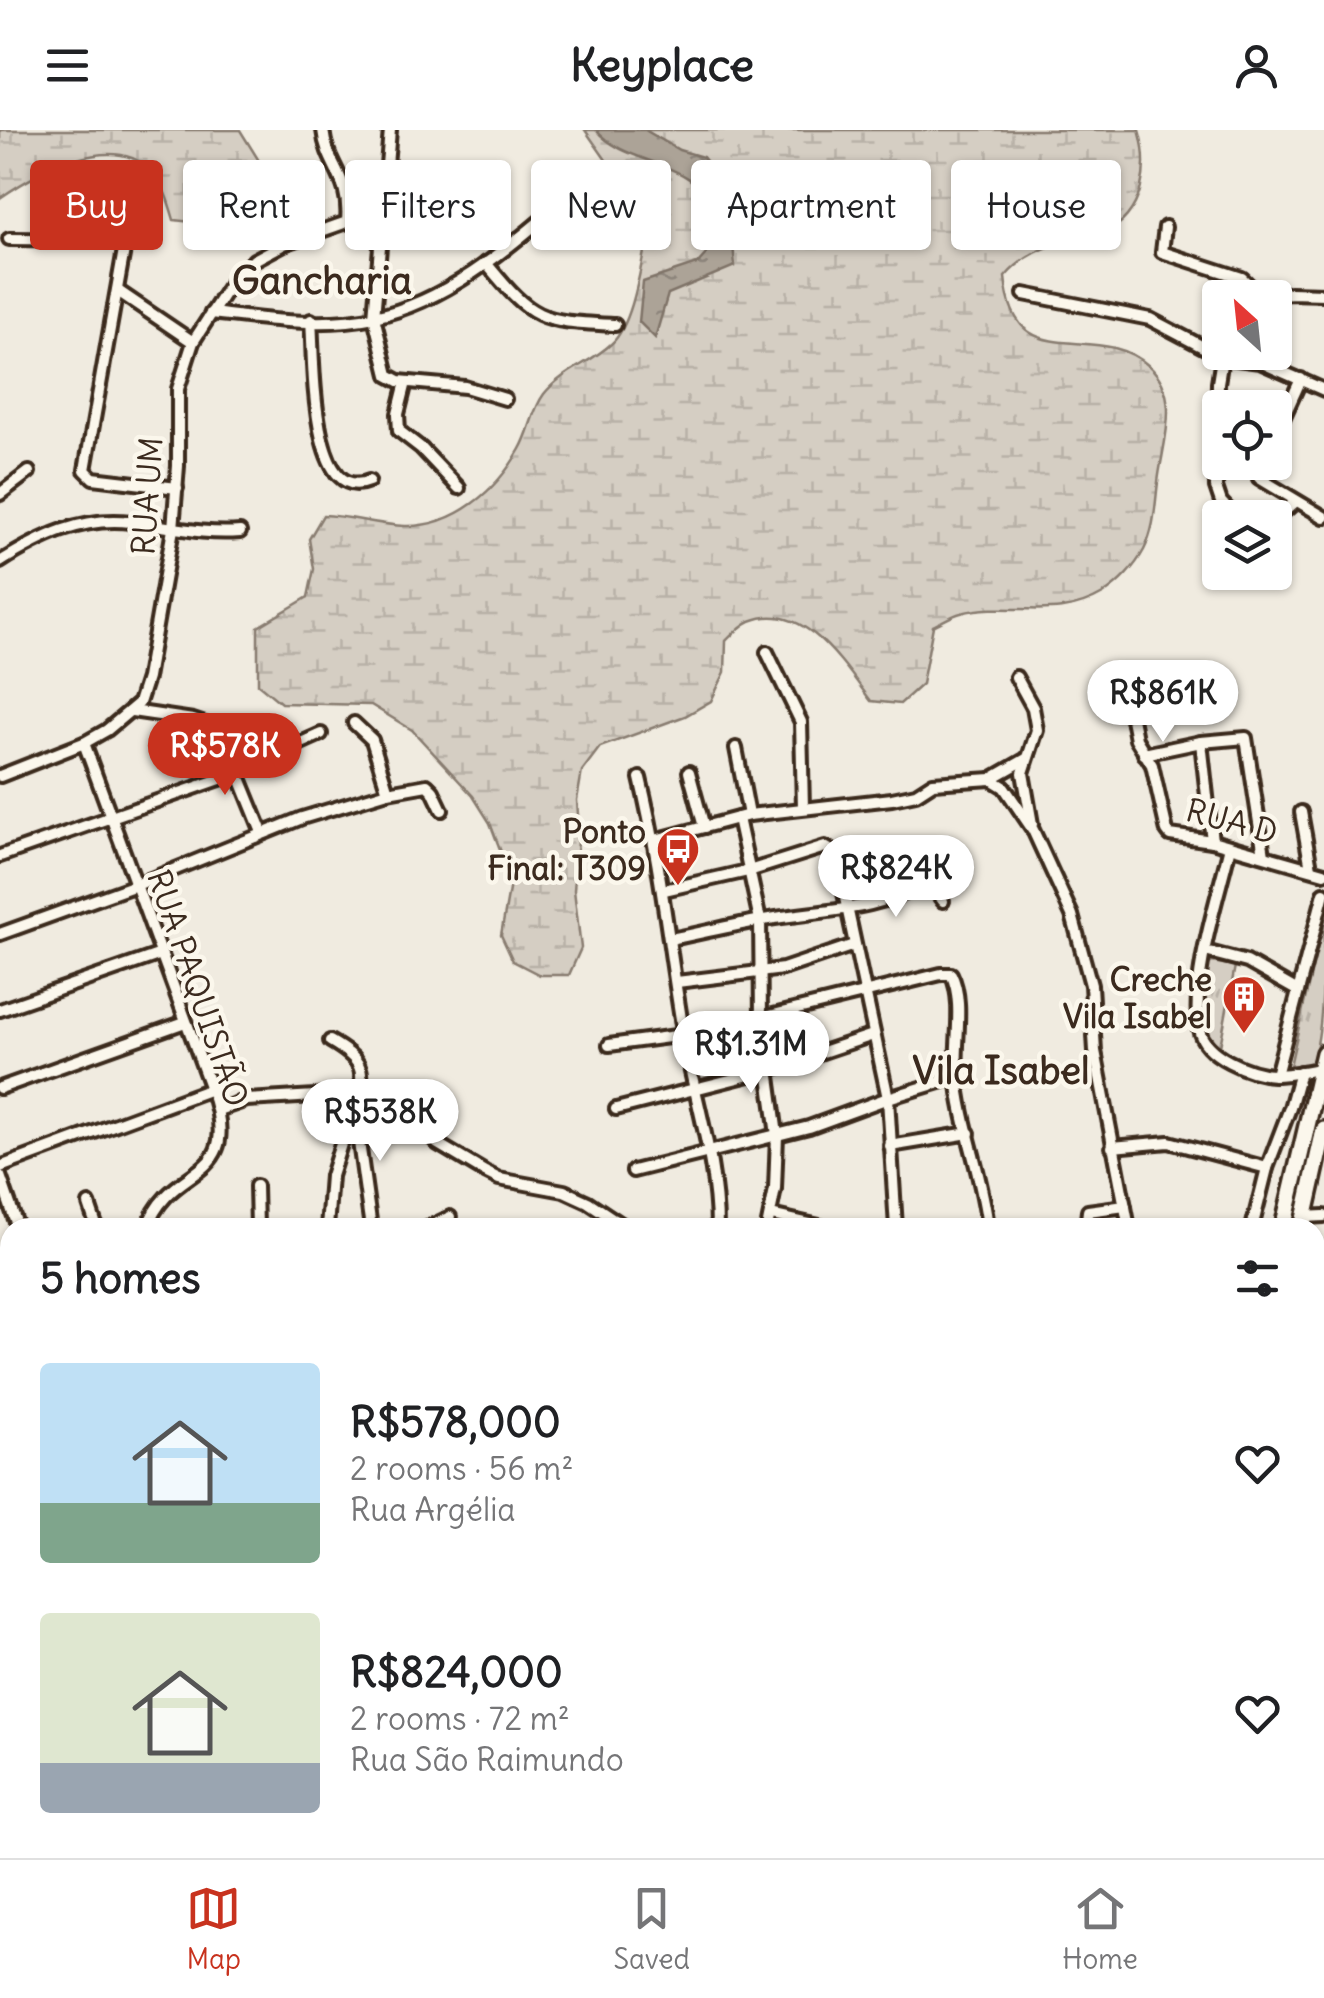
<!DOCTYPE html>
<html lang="en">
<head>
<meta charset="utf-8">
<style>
  body { margin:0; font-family:Delius,sans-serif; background:#f6f6f6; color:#202124; height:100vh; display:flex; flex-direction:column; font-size:38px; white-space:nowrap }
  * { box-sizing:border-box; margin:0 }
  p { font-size:32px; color:#757577 }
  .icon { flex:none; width:55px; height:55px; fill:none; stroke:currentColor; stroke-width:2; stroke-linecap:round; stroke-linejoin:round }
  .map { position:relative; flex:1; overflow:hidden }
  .drawer { position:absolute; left:0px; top:1088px; width:1325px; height:642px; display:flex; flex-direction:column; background:#fff; border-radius:30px 30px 0 0; box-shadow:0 2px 8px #0004 }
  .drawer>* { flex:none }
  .guide { position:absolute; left:30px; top:30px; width:1265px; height:90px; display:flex; gap:20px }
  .needle { width:65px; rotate:333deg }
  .fabs { position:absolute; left:1202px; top:150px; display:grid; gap:20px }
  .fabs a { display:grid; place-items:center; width:90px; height:90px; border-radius:10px; background:#fff; box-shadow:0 2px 8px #0004; font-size:50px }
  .price { position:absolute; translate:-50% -85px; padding:0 22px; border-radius:35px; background:#fff; color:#222; font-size:32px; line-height:65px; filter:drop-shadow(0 2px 5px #0008) }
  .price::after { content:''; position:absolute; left:50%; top:60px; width:30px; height:22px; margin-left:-15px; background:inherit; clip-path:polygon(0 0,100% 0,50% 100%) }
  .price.selected { background:#c8321e; color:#fff }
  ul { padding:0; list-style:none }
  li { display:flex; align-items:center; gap:30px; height:250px; padding:0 40px }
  li span { display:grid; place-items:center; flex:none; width:280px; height:200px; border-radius:10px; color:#555 }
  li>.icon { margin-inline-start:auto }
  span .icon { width:120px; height:120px; fill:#fffc; stroke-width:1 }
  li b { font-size:42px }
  h2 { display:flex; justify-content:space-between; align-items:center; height:120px; padding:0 40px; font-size:42px }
  .chip { padding:0 35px; border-radius:10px; background:#fff; box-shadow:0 2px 8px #0004; font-size:35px; line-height:90px }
  .chip.selected { background:#c8321e; color:#fff }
  header { display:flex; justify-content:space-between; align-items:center; height:130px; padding:0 40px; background:#fff; font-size:45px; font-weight:700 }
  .tab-bar { display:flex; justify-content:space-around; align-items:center; height:140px; border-top:2px solid #e0e0e0; background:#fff; font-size:28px; color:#757577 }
  .tab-bar a { display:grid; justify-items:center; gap:5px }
  .tab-bar .selected { color:#c8321e }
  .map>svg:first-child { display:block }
  .grass { fill:url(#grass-tufts); stroke:#887c70; stroke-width:2.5 }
  .forest { fill:url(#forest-firs); stroke:#887c70; stroke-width:2.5 }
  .wetland { fill:url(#wetland-marsh); stroke:#887c70; stroke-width:2.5 }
  .water { fill:url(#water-ripples); stroke:#7f7367; stroke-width:2.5 }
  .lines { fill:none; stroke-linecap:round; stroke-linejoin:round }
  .minor-casing { stroke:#3b2a1e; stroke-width:18 }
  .major-casing { stroke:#3b2a1e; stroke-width:20 }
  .highway-casing { stroke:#3b2a1e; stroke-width:22 }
  .minor { stroke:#fbf7ec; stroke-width:10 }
  .major { stroke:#fbf7ec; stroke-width:12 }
  .highway { stroke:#fbf7ec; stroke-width:15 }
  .labels { text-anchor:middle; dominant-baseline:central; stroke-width:9; stroke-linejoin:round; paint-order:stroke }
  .street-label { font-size:32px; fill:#3b2a1e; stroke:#fbf7ec }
  .poi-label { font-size:32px; font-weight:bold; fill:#3b2a1e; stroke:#fbf7ec; text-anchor:end }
  .quarter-label { font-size:38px; font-weight:bold; fill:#3b2a1e; stroke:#fbf7ec }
</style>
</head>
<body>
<header><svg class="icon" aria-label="menu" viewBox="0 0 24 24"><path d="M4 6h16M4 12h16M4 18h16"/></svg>Keyplace<svg class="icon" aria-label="person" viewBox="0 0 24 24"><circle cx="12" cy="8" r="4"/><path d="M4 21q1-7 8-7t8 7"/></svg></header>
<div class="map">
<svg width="1324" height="1728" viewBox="0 0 1324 1728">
  <defs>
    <pattern id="grass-tufts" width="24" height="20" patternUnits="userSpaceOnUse" patternTransform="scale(2.5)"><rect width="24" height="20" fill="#d5cec3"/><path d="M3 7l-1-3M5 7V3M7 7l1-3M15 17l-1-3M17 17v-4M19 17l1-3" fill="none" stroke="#b8b1a7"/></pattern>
    <pattern id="forest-firs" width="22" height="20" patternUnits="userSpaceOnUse" patternTransform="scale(2.5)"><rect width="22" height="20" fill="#d5cec3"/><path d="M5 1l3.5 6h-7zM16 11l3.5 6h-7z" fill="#b8b1a7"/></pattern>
    <pattern id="wetland-marsh" width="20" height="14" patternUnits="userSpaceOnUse" patternTransform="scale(2.5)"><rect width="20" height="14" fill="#d5cec3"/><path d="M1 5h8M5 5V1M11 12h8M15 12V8" fill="none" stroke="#b8b1a7"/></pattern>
    <pattern id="water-ripples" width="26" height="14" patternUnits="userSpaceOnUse" patternTransform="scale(2.5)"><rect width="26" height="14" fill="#aca397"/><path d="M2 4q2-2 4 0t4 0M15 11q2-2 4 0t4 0" fill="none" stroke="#8d857b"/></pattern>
  </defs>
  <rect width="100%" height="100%" fill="#f0ebe0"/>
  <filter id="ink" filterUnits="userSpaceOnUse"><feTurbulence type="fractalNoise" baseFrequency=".01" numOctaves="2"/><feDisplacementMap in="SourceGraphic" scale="20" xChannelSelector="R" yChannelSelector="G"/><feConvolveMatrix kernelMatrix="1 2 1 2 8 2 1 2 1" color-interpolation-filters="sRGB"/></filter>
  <g filter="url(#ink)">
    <g class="grass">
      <path d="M1324,786c0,36 0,114 -11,143 -4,8 -13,8 -21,10l-2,-3z"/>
      <path d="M1212,832l23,4 -16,86 -15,-19 3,-67z"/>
    </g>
    <path class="forest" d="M751,1720h471l4,8h-495z"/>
    <g class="wetland">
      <path d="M0,0h240l26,42c-18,42 -47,55 -92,48 -5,-17 -10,-35 -23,-49 -38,-41 -115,2 -151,27z"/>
      <path d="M585,0h554c11,36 5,86 -35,103 -9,4 -22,3 -31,6 -27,7 -50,17 -68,38 9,103 89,40 144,89 32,28 15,74 10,109 -4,25 -3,51 -15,75 -9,17 -25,34 -41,44 -49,29 -92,6 -142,19 -9,2 -19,9 -28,13l-11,58 -22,20 -29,-3c-27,-36 -68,-102 -121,-80 -9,4 -17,13 -24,20l-1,31 -14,29 -26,15 -85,31 -18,24 -5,29 2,29 -5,61 7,58 -12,27h-29l-27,-14 -12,-26 10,-57 -21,-55 -17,-27 -61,-66 -41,-25 -90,-2 -23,-19v-57l50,-30 6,-28 -5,-30 14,-24c28,1 54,10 82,11 50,1 92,-36 115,-77 10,-17 12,-39 24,-55 18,-23 47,-31 67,-50 24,-21 31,-89 39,-121z"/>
    </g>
    <path class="water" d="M596,0h49l34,20 24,7 25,32 7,77 -67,28 -13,44 -16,-16 4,-40 54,-18 20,-22c-2,-10 -2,-21 -4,-31 -14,-52 -87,-44 -117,-81z"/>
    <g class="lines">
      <g class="minor-casing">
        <g id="minor">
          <path d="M390,0l-16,187 14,58 11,6 66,6 40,12"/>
          <path d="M104,56l1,54"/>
          <path d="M1165,97l-3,25 80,26 8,8 3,12"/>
          <path d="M9,109l101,1 15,4 -40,226 8,8 84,10"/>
          <path d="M486,133c48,59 55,58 129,62"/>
          <path d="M118,161l75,51"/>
          <path d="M1024,164l126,25 72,38 38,5 64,28"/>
          <path d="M1265,168l25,-5 34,1"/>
          <path d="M211,183c52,6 111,15 163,4 71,-15 131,-66 185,-112"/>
          <path d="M311,190c3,33 -2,186 58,161"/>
          <path d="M1223,222l-5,31 -2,104 5,15 15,16"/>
          <path d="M406,252l-8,32 1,17 22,17 38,40"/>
          <path d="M1275,306l26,-57"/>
          <path d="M1260,332l-1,16 65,39"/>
          <path d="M0,364l29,-22"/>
          <path d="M1275,390l21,-19"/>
          <path d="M0,432c40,-25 82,-46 131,-40 38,4 71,13 109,10"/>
          <path d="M767,522l34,70 2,86"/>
          <path d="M1170,545l-37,-2 -9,5 12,61 16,26 15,66 3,4 42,6 112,32"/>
          <path d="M1016,547l17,31 4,22 -14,43 9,51"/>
          <path d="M132,581l61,9 27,9 42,103"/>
          <path d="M354,593l18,17 16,52"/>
          <path d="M1201,612l11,99"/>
          <path d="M84,613l127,346c34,97 -40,70 -64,139"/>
          <path d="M736,618l13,67"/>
          <path d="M1144,624l57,-12 45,-4 18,117"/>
          <path d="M689,642l15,55"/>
          <path d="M0,646l84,-33 23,-13 32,-27 8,-25 26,-149 5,-63v-77l15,-47 38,-59 23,-23 30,-16 63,-22c4,-46 -20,-54 -24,-92"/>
          <path d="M640,648c21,86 29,172 44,259 11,63 33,126 33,191"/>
          <path d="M991,649l13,8 29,43 39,85 19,70 4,66 34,177"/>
          <path d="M1301,682l10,56"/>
          <path d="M738,688l22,102 1,98 16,117 -2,54 -8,39"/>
          <path d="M655,710l94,-25 143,-16 24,-5 17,-11 58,-4 35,-20"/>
          <path d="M1230,716c-12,52 -39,130 -31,183 5,27 51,45 75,46 15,0 32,-4 46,-6"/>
          <path d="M0,726l220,-77 101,-45"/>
          <path d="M918,735l25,36"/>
          <path d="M664,760l88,-20 73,-23 7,4 9,28 47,219 8,130"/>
          <path d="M0,804l136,-49 166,-67 86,-26 39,-7 6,6 9,19"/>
          <path d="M671,809c31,-6 61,-14 92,-19 57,-10 115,-8 166,-39"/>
          <path d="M1205,821l42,11 51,29"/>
          <path d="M677,852l106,-13 71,-24"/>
          <path d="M0,880l161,-56"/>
          <path d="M330,911c31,18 39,29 24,65l17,122"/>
          <path d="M609,915l75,-10 77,-17 180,-44h10c14,27 3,70 6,101 4,51 26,101 31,153"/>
          <path d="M1276,945l48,-182"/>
          <path d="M0,958l185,-66"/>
          <path d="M616,979l153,-39 104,-35"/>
          <path d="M218,980l29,-10 86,-5 50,4 22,10 33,35 47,28 14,7 65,12 24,11 39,26"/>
          <path d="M890,1016l79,-13"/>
          <path d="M1112,1017l57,-5 98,26"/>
          <path d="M0,1037l211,-78"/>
          <path d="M633,1041l176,-44 79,-29 69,-21"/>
          <path d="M0,1046l18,52"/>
          <path d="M256,1056l1,42"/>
          <path d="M89,1074l8,24"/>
          <path d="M771,1085l57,13"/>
          <path d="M1304,1087l20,-1"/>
          <path d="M327,1098l4,-52 20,-64"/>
          <path d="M427,1098l23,-11"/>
          <path d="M1086,1098l2,-17 37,-5"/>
          <path d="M1252,1098l15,-60 23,-60 10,-36"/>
          <path d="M1315,1135l9,2"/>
          <path d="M0,1196l10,-4"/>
          <path d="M0,1264l10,28"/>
          <path d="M1315,1276l9,-3"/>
          <path d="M1315,1303l9,13"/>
          <path d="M1315,1393l9,2"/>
          <path d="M0,1462l10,-4"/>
          <path d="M0,1471l10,-3"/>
          <path d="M0,1478l10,25"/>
          <path d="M1315,1486l9,-4"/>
          <path d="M0,1552l10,-4"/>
          <path d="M0,1610l10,-4"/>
          <path d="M1,1687l9,26"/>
          <path d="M92,1720l2,8"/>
          <path d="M205,1720l3,8"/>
          <path d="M323,1720l3,8"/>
          <path d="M434,1720l5,8"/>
          <path d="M493,1720l4,8"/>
          <path d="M552,1720l3,8"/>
          <path d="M243,1728l21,-8"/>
        </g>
      </g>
      <g class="major-casing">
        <path id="major" d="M1315,1421l9,3"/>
      </g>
      <g class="highway-casing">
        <g id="highway">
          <path d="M1283,1098l41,-175"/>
          <path d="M1302,1098l22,-98"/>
          <path d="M605,1728l19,-8"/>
          <path d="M653,1728l19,-8"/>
        </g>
      </g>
      <use href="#minor" class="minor"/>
      <use href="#major" class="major"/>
      <use href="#highway" class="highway"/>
    </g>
  </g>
  <defs>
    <g id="bus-pin" transform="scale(2.25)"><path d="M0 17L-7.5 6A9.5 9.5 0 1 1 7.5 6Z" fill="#c8321e" stroke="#fbf7ec"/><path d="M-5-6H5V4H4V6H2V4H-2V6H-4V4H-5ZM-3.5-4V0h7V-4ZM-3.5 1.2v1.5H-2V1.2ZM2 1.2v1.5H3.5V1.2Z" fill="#fff"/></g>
    <g id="building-pin" transform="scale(2.25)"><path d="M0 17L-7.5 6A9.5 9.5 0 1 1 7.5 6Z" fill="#c8321e" stroke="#fbf7ec"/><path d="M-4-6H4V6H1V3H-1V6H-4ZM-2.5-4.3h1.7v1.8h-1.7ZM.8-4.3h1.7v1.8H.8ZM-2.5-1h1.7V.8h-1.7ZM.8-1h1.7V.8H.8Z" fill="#fff"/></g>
  </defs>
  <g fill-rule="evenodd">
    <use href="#bus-pin" x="678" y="719"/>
    <use href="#building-pin" x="1244" y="867"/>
  </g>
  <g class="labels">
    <g class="street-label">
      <text transform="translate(147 366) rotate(-86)">RUA UM</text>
      <text transform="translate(1232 691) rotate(15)">RUA D</text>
      <text transform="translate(198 858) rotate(71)">RUA PAQUISTÃO</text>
    </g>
    <g class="poi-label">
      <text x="646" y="701">Ponto<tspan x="646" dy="37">Final: T309</tspan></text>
      <text x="1212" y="849">Creche<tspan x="1212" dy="37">Vila Isabel</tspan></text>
    </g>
    <g class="quarter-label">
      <text x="322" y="150">Gancharia</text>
      <text x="1001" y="940">Vila Isabel</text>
    </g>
  </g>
</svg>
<div class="fabs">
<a><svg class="needle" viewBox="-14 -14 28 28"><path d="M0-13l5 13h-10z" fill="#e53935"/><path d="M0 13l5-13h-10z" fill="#757577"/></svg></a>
<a><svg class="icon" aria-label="locate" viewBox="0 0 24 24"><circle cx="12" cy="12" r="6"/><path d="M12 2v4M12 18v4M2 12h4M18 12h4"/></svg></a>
<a><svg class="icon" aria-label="layers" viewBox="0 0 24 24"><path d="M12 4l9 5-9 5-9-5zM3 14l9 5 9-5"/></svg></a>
</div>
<b class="price" style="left:1163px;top:615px">R$861K</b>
<b class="price selected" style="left:225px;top:668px">R$578K</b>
<b class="price" style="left:896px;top:790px">R$824K</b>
<b class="price" style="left:751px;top:966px">R$1.31M</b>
<b class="price" style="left:380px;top:1034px">R$538K</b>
<div class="guide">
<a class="chip selected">Buy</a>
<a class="chip">Rent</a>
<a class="chip">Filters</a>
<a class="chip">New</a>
<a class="chip">Apartment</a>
<a class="chip">House</a>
</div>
<section class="drawer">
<h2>5 homes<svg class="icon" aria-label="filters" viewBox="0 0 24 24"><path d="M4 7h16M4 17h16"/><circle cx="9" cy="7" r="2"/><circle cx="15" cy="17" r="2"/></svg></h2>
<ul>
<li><span style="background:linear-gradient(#bfe0f5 70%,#7fa58c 0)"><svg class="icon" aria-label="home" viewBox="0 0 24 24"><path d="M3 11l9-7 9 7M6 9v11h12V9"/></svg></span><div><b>R$578,000</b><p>2 rooms · 56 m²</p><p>Rua Argélia</p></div><svg class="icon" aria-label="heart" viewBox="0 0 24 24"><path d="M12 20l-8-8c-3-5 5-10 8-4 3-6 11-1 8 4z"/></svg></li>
<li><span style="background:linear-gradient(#dfe7d0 75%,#9aa5b1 0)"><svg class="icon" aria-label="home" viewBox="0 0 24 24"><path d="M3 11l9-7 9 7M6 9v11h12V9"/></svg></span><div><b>R$824,000</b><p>2 rooms · 72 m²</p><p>Rua São Raimundo</p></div><svg class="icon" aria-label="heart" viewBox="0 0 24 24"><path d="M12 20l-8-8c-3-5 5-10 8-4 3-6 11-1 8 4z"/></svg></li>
</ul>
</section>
</div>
<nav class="tab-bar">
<a class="selected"><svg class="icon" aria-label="map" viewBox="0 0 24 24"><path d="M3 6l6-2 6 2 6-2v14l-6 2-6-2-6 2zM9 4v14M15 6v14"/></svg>Map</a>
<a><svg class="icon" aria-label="saved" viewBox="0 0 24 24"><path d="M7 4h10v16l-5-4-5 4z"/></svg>Saved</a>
<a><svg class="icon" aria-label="home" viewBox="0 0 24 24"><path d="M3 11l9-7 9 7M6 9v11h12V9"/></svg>Home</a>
</nav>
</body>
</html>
